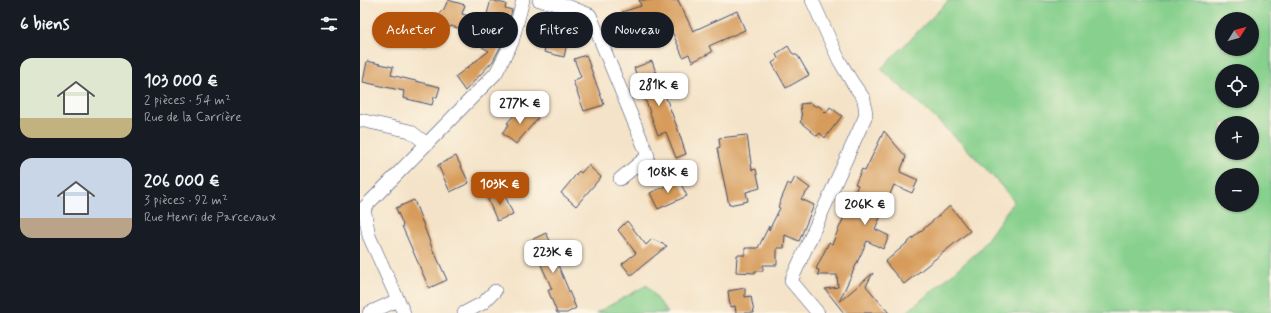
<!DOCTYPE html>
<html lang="fr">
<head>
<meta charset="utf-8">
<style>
  body { margin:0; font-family:Mynerve,sans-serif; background:#242831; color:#f1f3f6; height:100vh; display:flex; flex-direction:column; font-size:15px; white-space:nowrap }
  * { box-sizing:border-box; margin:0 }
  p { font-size:13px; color:#9ea1a6 }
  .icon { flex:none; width:22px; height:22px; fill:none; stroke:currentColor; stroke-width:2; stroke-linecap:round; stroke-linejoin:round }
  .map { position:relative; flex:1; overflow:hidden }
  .side { display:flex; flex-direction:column; background:#171b24; width:360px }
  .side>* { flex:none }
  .hud { position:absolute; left:12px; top:12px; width:380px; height:36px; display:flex; gap:8px }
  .needle { width:26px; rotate:53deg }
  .tools { position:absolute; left:855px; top:12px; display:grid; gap:8px }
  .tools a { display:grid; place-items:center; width:44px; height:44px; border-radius:50%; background:#171b24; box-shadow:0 1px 3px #0004; font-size:20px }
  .price { position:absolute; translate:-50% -34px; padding:0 9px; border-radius:8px; background:#fff; color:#222; font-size:13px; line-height:26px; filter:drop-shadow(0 1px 2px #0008) }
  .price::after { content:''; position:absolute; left:50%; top:24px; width:12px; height:9px; margin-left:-6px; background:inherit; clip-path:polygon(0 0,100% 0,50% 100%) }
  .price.current { background:#b45309; color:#fff }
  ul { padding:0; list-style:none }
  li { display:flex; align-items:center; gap:12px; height:100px; padding:0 20px }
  li span { display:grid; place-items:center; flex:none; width:112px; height:80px; border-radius:12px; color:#555 }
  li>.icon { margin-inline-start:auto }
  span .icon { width:48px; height:48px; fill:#fffc; stroke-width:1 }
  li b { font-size:17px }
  h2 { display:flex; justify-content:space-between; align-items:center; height:48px; padding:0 20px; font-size:17px }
  .pill { padding:0 14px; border-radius:18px; background:#171b24; box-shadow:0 1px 3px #0004; font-size:14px; line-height:36px }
  .pill.current { background:#b45309; color:#fff }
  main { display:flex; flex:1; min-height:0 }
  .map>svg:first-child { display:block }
  .green { fill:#87d08d; stroke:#518076; fill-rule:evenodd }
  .building { fill:#d79c5c }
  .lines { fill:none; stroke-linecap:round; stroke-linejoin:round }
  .minor-casing { stroke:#3c4a6e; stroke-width:14 }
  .minor { stroke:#fff; stroke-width:13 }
</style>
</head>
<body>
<main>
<section class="side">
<h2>6 biens<svg class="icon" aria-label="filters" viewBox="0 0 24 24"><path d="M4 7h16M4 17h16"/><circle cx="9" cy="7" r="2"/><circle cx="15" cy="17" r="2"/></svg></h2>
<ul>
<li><span style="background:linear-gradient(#dfe7d0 75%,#c2b280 0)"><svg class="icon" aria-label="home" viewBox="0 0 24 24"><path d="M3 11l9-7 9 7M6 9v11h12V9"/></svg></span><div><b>103 000 €</b><p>2 pièces · 54 m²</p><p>Rue de la Carrière</p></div></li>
<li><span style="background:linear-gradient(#c9d6e8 75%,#b9a48a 0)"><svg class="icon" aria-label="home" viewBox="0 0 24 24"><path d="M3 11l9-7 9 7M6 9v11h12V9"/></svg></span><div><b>206 000 €</b><p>3 pièces · 92 m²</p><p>Rue Henri de Parcevaux</p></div></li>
</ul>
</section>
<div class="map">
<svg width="911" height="313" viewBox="0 0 911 313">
  <rect width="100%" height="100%" fill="#fcf5e5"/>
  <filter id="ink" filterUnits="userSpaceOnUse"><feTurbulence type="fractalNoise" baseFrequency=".025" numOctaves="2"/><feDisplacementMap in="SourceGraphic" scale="8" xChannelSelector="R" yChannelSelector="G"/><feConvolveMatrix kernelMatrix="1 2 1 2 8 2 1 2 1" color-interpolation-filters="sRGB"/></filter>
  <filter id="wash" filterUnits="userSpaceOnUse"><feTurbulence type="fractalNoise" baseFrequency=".012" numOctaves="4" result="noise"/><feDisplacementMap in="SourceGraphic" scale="16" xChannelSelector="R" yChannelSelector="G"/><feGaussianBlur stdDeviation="0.9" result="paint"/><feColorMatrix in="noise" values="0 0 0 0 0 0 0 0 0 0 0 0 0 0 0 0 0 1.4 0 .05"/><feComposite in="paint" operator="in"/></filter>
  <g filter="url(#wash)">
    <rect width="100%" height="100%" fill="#f4e3c8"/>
    <g class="green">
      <path d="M589,0h322v313h-365l73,-62 35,-50c-40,-49 -86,-90 -133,-132zM862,19h30v30h-30zM862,71h30v30h-30zM862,123h30v30h-30zM862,175h30v30h-30z"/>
      <path d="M287,285l21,28h-72z"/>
    </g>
    <g id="blocks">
      <g class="building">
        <path d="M88,0l17,5 -3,9 23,7 6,-21 15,4 -1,4 7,2 -5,18h-2l-5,15 3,-1 -10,19 -28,30 -10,-14 34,-26 -7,-4 7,-10 -38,-11 -22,18 -1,-1 -4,4 -10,-13 22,-17 8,-8z"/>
        <path d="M279,0h39l15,31 44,-20 8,19 -36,16 3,6 -20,10 -3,-8 -6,3 -15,-35 -39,14 -7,-24 19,-6z"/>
        <path d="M191,25l19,5 -6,27 -20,-5z"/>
        <path d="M428,46l4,7 6,3 11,19 -23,13 -14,-25 6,-4 -2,-5z"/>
        <path d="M226,55l18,50 -20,6 -11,-30 8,-4 -7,-18z"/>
        <path d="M7,61l26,6 -2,8 49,12 -3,10h-3l-2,8 -29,-7 1,-7 -41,-9z"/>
        <path d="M292,61l12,35 1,-1 12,32 9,27 -10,4 -10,-26 -8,3 -24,-67z"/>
        <path d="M450,103l5,3h4l7,7 4,-6 12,9 -17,22 -5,-5 -3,3 -17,-14 2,-3 -2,-15z"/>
        <path d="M162,106l16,12 -22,26 -14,-11 7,-9 -2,-1z"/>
        <path d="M524,131l22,26 -6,15 18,8 -6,13 -18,-8 -19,44 14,7 -6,13 -16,-8 -28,61 34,-29 -7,13 23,27h-45l-19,-24 13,-2 -1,-12h-19l1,-5 -3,-1 13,-27 3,2 26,-59 -3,-1 7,-15 3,2z"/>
        <path d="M387,135l5,35 4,-1 4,19 -14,4 2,9 -19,4 -10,-47 -2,-10 3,-1 -1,-9z"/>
        <path d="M96,156l13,27 -19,9 -12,-27z"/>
        <path d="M228,165l13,12 -25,29 -15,-13 18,-22 2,2z"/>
        <path d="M435,177l15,11 -9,11 13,6 -15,36 -14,-6 -1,13h-7v17h-14v6h-8v2l-19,-1 1,-17h8v-7h13l11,-22v4l11,-22 -2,-1 10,-24 3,2z"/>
        <path d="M319,180l8,16 -29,13 -8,-16z"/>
        <path d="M143,191l10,23 -16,7 -10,-24z"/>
        <path d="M54,200l20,53h1l12,27 -18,8 -27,-62 1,-1 -7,-17z"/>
        <path d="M590,206l20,25 -66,53 -19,-22z"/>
        <path d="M267,221l19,24 6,-6 15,7 -36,29 -9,-11 14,-11 -18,-23z"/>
        <path d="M186,233l16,31 -4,1 18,43 -9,5h-10l-9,-23 4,-1 -15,-33 -2,1 -6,-16z"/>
        <path d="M385,288v9l6,-1 3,17h-18l-1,-7 -5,1 -2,-16z"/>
      </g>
    </g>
  </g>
  <g filter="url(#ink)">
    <use href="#blocks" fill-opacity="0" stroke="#3c4a6e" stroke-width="1"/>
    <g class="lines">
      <g class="minor-casing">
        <g id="minor">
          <path d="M179,0l31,7 20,8 58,141 -28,23"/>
          <path d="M452,0l27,60 13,22 12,17 2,16 -75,166 27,32"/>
          <path d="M0,120l50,11 17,13"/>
          <path d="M4,208l132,-135 16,-31 11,-42"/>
          <path d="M4,208l5,28 29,64"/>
          <path d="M9,313l29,-13 6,13"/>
          <path d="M104,313l19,-10 12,-12"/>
        </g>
      </g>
      <use href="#minor" class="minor"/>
    </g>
  </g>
</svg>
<div class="tools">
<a><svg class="needle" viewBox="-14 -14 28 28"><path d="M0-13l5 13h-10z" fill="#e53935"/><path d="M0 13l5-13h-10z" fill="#9ea1a6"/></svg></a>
<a><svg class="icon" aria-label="locate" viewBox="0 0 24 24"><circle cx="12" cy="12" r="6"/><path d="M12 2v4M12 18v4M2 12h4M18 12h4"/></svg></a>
<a>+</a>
<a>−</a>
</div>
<b class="price" style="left:299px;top:107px">281K €</b>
<b class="price" style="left:160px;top:125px">277K €</b>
<b class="price" style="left:308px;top:194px">108K €</b>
<b class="price current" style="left:140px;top:206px">103K €</b>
<b class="price" style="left:505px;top:226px">206K €</b>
<b class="price" style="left:193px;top:274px">223K €</b>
<div class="hud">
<a class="pill current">Acheter</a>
<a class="pill">Louer</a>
<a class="pill">Filtres</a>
<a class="pill">Nouveau</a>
</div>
</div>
</main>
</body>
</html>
